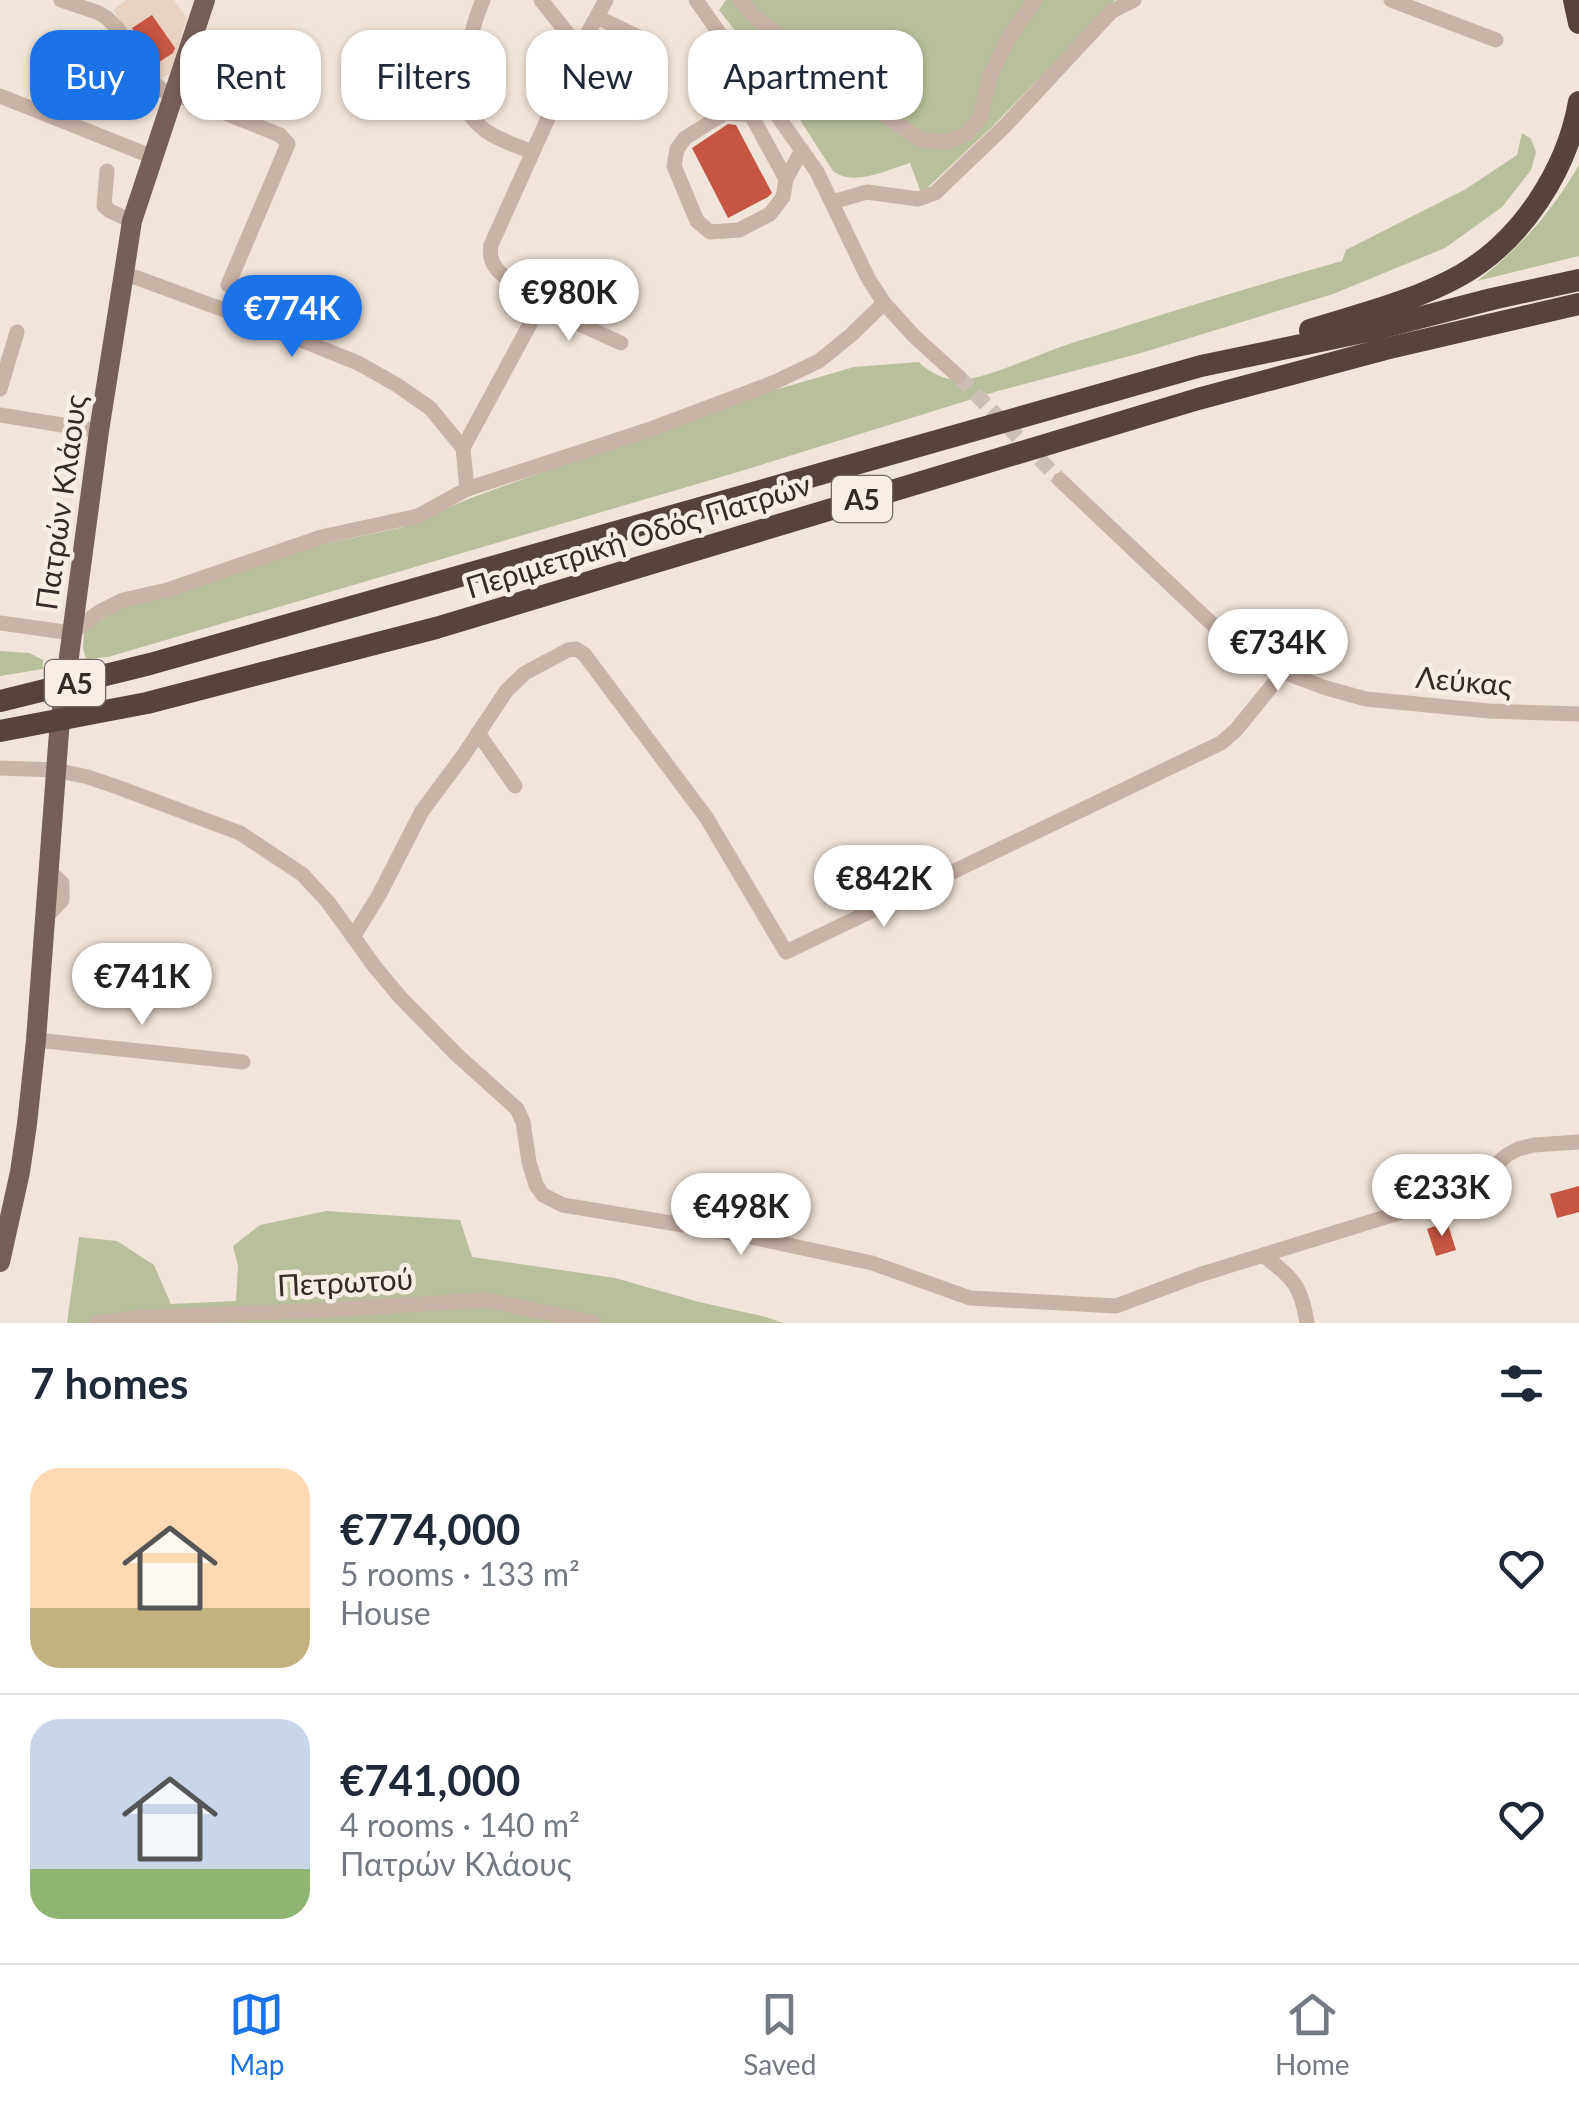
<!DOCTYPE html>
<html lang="en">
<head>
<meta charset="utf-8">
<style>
  body { margin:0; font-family:Lato,sans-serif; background:#f2f2f3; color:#1f2937; height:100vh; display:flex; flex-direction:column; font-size:38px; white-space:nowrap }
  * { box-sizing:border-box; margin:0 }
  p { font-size:32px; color:#747a83 }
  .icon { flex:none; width:55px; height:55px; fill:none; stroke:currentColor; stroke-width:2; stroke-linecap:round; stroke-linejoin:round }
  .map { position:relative; height:1323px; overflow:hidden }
  .side { display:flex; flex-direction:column; background:#fff; flex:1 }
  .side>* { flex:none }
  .guide { position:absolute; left:30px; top:30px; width:1000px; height:90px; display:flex; gap:20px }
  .price { position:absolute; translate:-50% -85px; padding:0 22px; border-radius:35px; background:#fff; color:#222; font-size:32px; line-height:65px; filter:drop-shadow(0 2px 5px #0008) }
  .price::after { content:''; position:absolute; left:50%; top:60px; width:30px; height:22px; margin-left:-15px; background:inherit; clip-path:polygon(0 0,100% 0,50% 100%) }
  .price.on { background:#1a73e8; color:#fff }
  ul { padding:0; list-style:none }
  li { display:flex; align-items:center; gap:30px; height:250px; padding:0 30px }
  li+li { border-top:2px solid #e0e1e3 }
  li span { display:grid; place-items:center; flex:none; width:280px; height:200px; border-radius:30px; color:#555 }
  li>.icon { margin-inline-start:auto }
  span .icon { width:120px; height:120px; fill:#fffc; stroke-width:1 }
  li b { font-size:42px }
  h2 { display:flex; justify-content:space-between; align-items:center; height:120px; padding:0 30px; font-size:42px }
  .tag { padding:0 35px; border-radius:30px; background:#fff; box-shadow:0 2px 8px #0004; font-size:35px; line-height:90px }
  .tag.on { background:#1a73e8; color:#fff }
  .tab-bar { display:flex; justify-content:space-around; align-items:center; height:140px; border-top:2px solid #e0e1e3; background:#fff; font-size:28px; color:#747a83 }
  .tab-bar a { display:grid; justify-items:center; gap:5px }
  .tab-bar .on { color:#1a73e8 }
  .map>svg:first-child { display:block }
  .green { fill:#b7c09a }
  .plaza { fill:#e9d3c0 }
  .building { fill:#c65543 }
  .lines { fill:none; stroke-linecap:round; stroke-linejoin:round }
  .minor-tunnel { stroke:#cbbfb5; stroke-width:15; stroke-dasharray:15 8; stroke-linecap:butt }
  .minor { stroke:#c9b2a6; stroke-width:15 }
  .major { stroke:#775f58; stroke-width:20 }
  .highway { stroke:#56433e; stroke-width:22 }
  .labels { text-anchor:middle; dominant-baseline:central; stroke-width:9; stroke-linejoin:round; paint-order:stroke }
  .shield { fill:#f9eee6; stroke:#706560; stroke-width:2.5 }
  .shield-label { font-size:28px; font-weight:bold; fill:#352a27 }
  .street-label { font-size:30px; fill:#352a27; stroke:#f9eee6 }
</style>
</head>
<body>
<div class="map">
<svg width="1579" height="1323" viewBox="0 0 1579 1323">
  <rect width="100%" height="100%" fill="#f1e4d9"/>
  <g class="green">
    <path d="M726,0h389l-123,127 -66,62 -6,1 -10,-27c-24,7 -55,24 -77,8l-57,-88 -57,-73z"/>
    <path d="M1522,133l9,6 5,13 -5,18 -29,37 -57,41 -112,46 -192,59 -143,38 -260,81 -630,185 -22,2 -3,-11 1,-18 37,-22 188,-61 91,-19 71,-30 276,-100 107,-31 65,-5c9,10 25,18 40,18 31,-2 79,-26 110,-36 91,-29 181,-57 273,-83l4,-11 120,-61 51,-34z"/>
    <path d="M1579,165v91l-102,25c45,-35 73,-67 102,-116z"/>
    <path d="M0,651l29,2 14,7v9l-43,7z"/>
    <path d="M326,1211l134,9 12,37 143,21 84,24 67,15 17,6h-716l12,-86 38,4 37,24 17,39 65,-3 2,-35 -5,-20 27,-21z"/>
  </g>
  <path class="plaza" d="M126,0h48l13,18 -17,55 -8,5 -8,-4 -41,-64z"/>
  <g class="building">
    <path d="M152,15l23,33 -2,5 -17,11 -24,-36z"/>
    <path d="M728,124l8,1 36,68 -4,4 -40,21 -36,-70z"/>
    <path d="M1579,1186v26l-22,6 -7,-24z"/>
    <path d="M1447,1222l9,28 -20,6 -9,-27z"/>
  </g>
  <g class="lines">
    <path class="minor-tunnel" d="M959,377l101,103"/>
    <g class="minor">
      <path d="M61,0l38,13 8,5 11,11 31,49 13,12 43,15 75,30 8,9 -60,141"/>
      <path d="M483,0c-16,37 -21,76 -12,116 13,20 40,27 61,36"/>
      <path d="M541,0l27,34 13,11"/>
      <path d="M696,0l121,172 51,106 16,25 30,33 45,41"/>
      <path d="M740,0l15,17 142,107 24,16 26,2 20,-8 13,-16 10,-42 18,-37 27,-39"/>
      <path d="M1391,0l105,40"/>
      <path d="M597,17l54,26"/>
      <path d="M0,96l153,61"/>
      <path d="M769,102l-18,13 -26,-2 -40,25 -8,11 -3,17 23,55 13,11 29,-2 31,-16 13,-17 3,-18 16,-29"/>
      <path d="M751,115l35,64"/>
      <path d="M107,171l-3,35 6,5 22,10"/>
      <path d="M832,202l35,-10 51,7 17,-6 70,-67 107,-115 22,-11"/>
      <path d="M124,273l130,48 104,42 39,22 33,23 33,40"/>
      <path d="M535,304l86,39"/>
      <path d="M0,389l17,-57"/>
      <path d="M0,415l99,16"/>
      <path d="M1060,480l150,142 31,25 42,25 43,16 40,11 123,12 90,3"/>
      <path d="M467,489l-4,-41 67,-124 5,-20c-13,-22 -50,-28 -44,-59l90,-200 25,-45"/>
      <path d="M0,623l72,10 27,-21 24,-12 44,-10 154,-53 97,-21 49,-27 181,-59 127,-48 44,-21 32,-26 33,-32"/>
      <path d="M478,733l37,53"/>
      <path d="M0,768l56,2 32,7 32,11 120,45 62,41 26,28 47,65 25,30 57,58 60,54 6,13 6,40 7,23 7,10 20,10 174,29 135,29 98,35 146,8 83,-31 264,-82 44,-38 11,-6 16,-4 45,-3"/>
      <path d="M45,918l17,-18v-17l-13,-12"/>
      <path d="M353,937l26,-42 43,-84 41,-55 44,-66 18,-17 43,-23 8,-1 8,5 122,163 80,135 435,-209 15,-13 47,-58"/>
      <path d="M36,1040l207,22"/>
      <path d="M1263,1255c30,24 38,29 44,68"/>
      <path d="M97,1323l38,-5 189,-8 163,-10 107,23"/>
    </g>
    <path class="major" d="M0,1262l20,-90 7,-48 9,-84 23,-308 40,-301 25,-158 8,-52 73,-221"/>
    <g class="highway">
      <path d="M1574,0l5,23"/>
      <path d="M1310,330c51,-16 105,-29 151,-55 61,-35 106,-105 118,-173"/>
      <path d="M0,701l150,-37 1051,-298 167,-35 124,-32 87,-19"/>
      <path d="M0,731l147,-28 289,-75 762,-229 187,-50 194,-45"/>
    </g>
  </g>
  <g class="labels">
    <g class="shield">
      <rect x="832" y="476" width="60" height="46" rx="8"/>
      <rect x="45" y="660" width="60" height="46" rx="8"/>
    </g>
    <g class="shield-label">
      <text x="862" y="499">Α5</text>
      <text x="75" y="683">Α5</text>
    </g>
    <g class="street-label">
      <text transform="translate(60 502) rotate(-82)">Πατρών Κλάους</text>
      <text transform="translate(638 535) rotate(-17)">Περιμετρική Οδός Πατρών</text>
      <text transform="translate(1464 680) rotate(5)">Λεύκας</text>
      <text transform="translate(345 1281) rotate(-3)">Πετρωτού</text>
    </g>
  </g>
</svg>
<b class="price" style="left:569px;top:344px">€980K</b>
<b class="price on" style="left:292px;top:360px">€774K</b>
<b class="price" style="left:1278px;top:694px">€734K</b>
<b class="price" style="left:884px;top:930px">€842K</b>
<b class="price" style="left:142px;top:1028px">€741K</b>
<b class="price" style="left:1442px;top:1239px">€233K</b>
<b class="price" style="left:741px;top:1258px">€498K</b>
<div class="guide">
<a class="tag on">Buy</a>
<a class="tag">Rent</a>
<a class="tag">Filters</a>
<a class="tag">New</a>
<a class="tag">Apartment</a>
</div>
</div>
<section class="side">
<h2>7 homes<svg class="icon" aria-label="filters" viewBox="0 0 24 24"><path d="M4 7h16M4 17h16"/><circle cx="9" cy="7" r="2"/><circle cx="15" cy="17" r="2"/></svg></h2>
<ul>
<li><span style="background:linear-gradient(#ffd9b3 70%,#c2b280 0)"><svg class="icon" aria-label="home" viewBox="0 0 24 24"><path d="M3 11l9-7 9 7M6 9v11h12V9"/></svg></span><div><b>€774,000</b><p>5 rooms · 133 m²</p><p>House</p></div><svg class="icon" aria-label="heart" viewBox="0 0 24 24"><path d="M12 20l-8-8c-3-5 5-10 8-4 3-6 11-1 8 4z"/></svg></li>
<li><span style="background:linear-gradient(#c9d6e8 75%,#8fb573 0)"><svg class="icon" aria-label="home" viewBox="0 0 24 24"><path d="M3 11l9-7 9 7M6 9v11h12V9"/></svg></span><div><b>€741,000</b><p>4 rooms · 140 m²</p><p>Πατρών Κλάους</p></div><svg class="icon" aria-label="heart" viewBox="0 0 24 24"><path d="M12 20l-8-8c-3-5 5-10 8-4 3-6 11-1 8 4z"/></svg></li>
</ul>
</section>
<nav class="tab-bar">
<a class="on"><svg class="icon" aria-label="map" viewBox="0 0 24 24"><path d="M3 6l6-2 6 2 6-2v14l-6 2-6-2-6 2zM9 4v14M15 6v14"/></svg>Map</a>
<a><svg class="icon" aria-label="saved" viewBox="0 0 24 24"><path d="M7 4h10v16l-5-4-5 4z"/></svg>Saved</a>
<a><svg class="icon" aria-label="home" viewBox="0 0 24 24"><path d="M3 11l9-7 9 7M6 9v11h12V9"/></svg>Home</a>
</nav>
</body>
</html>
